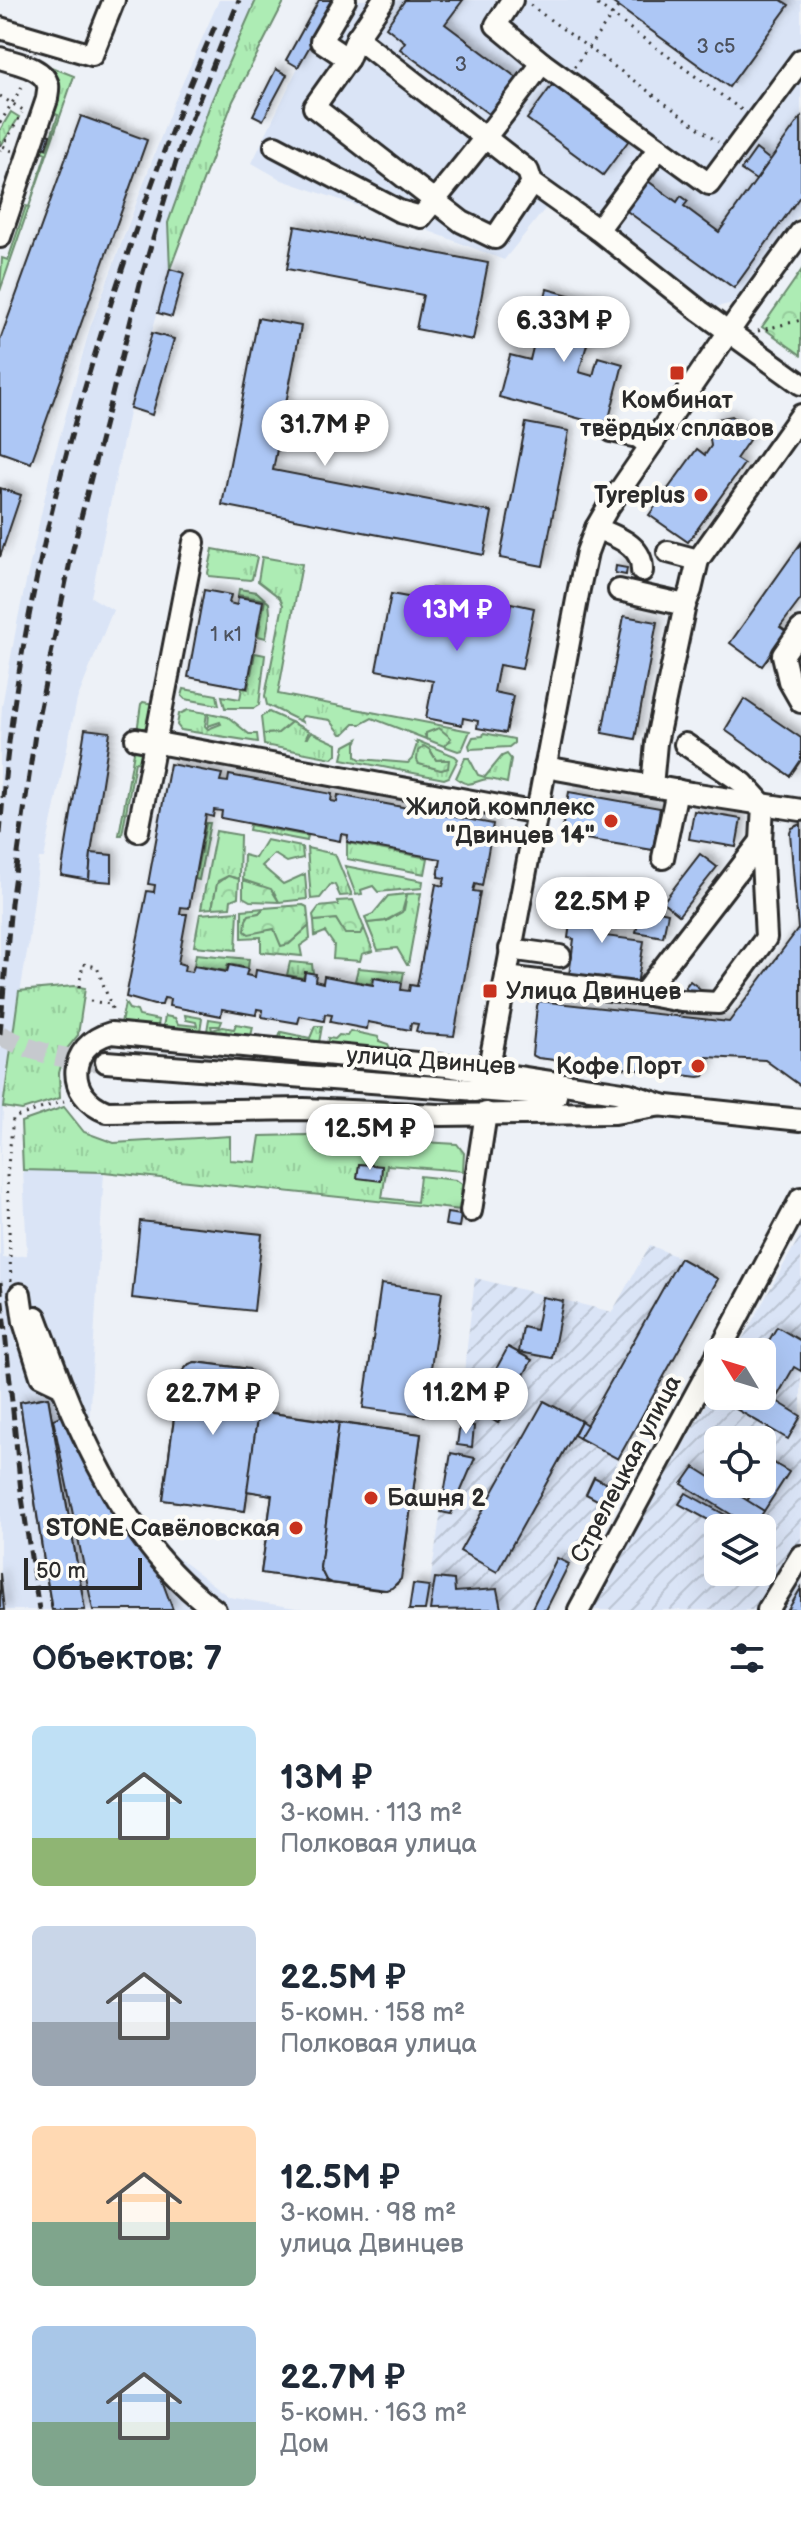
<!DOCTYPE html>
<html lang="ru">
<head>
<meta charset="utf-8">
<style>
  body { margin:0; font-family:"Balsamiq Sans",sans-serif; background:#f2f2f3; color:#1f2937; height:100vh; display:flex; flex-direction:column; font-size:30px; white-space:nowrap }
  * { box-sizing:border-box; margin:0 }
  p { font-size:26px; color:#747a83 }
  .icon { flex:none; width:44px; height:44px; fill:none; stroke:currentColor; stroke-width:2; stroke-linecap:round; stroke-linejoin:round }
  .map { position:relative; height:1610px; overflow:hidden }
  .sheet { display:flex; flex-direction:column; background:#fff; flex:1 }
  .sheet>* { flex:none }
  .needle { width:52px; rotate:308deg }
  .tools { position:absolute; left:704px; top:1338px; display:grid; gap:16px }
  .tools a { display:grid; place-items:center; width:72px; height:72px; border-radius:12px; background:#fff; box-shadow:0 8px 32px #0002; font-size:40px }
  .scale { position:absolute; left:24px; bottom:20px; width:118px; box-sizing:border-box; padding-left:8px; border:4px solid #2b2b2b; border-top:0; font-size:22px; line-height:28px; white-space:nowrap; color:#2b2b2b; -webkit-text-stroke:6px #fdfcf7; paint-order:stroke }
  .price { position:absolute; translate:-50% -68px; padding:0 18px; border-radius:28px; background:#fff; color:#222; font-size:26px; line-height:52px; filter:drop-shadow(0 2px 4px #0008) }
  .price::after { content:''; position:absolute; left:50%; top:48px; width:24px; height:18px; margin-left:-12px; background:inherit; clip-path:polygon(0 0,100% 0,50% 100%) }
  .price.current { background:#7c3aed; color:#fff }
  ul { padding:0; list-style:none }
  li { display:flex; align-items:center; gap:24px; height:200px; padding:0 32px }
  li span { display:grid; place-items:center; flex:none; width:224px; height:160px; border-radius:12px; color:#555 }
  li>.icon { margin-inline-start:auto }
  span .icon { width:96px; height:96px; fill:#fffc; stroke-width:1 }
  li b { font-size:34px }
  h2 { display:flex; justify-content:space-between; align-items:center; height:96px; padding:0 32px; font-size:34px }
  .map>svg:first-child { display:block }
  .built { fill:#dae4f6 }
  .industrial { fill:url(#industrial-furrows); fill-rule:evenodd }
  .grass { fill:url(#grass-tufts); stroke:#6c8c70; stroke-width:2; fill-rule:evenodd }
  .park { fill:url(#park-crowns); stroke:#6c8c70; stroke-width:2 }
  .building { fill:#adc7f5; stroke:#2b2b2b; stroke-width:2; fill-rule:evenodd; filter:url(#shadow) }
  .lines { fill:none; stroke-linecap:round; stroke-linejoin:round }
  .minor-tunnel { stroke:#c6c9ce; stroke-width:20; stroke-dasharray:20 10; stroke-linecap:butt }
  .minor-casing { stroke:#2b2b2b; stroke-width:26 }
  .path { stroke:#2b2b2b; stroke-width:3; stroke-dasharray:2 6; stroke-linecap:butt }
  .minor { stroke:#fdfcf7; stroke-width:20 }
  .rail { stroke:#2b2b2b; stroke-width:5; stroke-dasharray:12 6; stroke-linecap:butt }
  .poi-dot { fill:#c8321e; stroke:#fdfcf7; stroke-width:3 }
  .labels { text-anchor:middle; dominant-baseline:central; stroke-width:8; stroke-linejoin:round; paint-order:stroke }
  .number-label { font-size:20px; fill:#4c525e }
  .poi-label { font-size:24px; font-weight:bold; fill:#2b2b2b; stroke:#fdfcf7; text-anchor:end }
  .street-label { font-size:24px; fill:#2b2b2b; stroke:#fdfcf7 }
</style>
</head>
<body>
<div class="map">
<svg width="801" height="1610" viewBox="0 0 801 1610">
  <defs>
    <pattern id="industrial-furrows" width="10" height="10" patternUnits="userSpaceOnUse" patternTransform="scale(2)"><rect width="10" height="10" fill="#dae4f6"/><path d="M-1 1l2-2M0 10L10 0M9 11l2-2" fill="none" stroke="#bbc4d3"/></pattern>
    <pattern id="grass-tufts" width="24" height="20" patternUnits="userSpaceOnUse" patternTransform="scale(2)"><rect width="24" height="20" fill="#adecb4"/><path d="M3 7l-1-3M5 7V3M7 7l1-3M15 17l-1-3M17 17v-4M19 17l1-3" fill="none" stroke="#95cb9b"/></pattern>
    <pattern id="park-crowns" width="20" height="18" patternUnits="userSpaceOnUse" patternTransform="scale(2)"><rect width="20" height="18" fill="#adecb4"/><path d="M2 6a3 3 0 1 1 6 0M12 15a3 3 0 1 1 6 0" fill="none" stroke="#95cb9b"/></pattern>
    <filter id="shadow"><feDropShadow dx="4.5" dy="-4.5" stdDeviation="4" flood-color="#0004"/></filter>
  </defs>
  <rect width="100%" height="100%" fill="#edf1f7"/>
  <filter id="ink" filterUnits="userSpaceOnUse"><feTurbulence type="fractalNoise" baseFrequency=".0125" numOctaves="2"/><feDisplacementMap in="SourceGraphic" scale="16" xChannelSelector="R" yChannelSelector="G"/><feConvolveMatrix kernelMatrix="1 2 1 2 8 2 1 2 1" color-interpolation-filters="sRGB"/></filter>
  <g filter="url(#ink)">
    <g class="built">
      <path d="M219,0h37l-45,102 -43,121 2,46 -40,139 -39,189 22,13 -36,90 -33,158h-5l-10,82 -25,148 -4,82 3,88 24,-3 -4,-85 81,2 -15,251 10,22 14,28 29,43 32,39 55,42 79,13h-308v-871l2,-33 16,-88 34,-153 38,-137 82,-221z"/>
      <path d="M336,0h465v212l-63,90 -22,5 -160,-112 -52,65 -93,-36 -129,-44 -30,-17 46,-96z"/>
    </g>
    <g class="industrial">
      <path d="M801,1234v376h-210l127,-227v13h44v-44h-27zM718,1440h44v44h-44zM718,1528h44v44h-44z"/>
      <path d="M650,1245l30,13 38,21 -100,180 -9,26 -63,125h-120l24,-160 5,-1 20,-171 137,34z"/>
    </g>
    <g class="grass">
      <path d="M256,0h29l-52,101 -63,168 -2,-46 43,-121z"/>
      <path d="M36,61l38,15 -74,215 2,-33 6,2 18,-54 3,1 17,-54 -7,-3 1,-3 7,2 11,-34 -7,-3z"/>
      <path d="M11,112l8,5 -17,27 -2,-2v-12z"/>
      <path d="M213,549l44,8 -5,22 -2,1 -41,-4 -1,-3z"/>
      <path d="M262,557l40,7 -24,130 192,37 -8,19 -4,1 -14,-5v-2l6,-3 -25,-6 1,4 -54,-21 -11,6h-7l-10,10h-3l-11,-14 -27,-4 -3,3 2,3 -35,-17 -2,-9 18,-91 -3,-7 -22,-17z"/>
      <path d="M239,589l18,3 12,11 1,10 -4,25 -8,-2 7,-36 -27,-5z"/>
      <path d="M255,653l10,2 -6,50 -5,3h-29l-3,-12 18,3 2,-11 6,1z"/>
      <path d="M184,689l33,6 2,10 -34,-6 -3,-3z"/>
      <path d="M143,702l11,2 -6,22 -11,6 4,-28z"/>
      <path d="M188,710l19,3 -2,13 3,3 13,-5 -1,-2 -12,4 1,-13 19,4 21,17h8l1,8 -77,-12 -4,-5 2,-11z"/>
      <path d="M291,722l18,9 -3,7h2l3,-6 26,12v11l-5,3 -68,-13 -1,-11 15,-1z"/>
      <path d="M484,733l30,6v4l-5,4 -39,2 -1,-4 4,-8 10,-1z"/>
      <path d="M358,739l-2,4v13l4,3 48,4 4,-4 5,-15 -2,-2 3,-1 37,15 3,3 -9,18 -5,2 -102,-20 3,-13zM431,751l5,9 8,-1 4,9 -7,2 -22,-6z"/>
      <path d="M135,746l7,8v9l-7,-1 -13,73h-3z"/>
      <path d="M507,754l4,5 -4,24c-6,-1 -14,-4 -20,-4 -14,2 -16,10 -31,-1l9,-20h4l9,17 7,2 17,-21z"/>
      <path d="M206,823h4l-11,57 -4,-1z"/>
      <path d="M250,825l58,11 -1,5 -58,-11z"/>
      <path d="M216,831l24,4 -1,44 -11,-3 -10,5 -6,27 -11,1z"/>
      <path d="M266,840l36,7 1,11 -16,4 -13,-8 -12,12 21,18 22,-10 2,25 -28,3 -5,-10 -31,-12 1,-25 11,3z"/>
      <path d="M347,843l81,15 -3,16 -78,-15z"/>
      <path d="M307,848l28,6 17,41 -12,1 -5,-11 -4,-1 -11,14 -9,1z"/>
      <path d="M345,866l78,15 -1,7 -44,4 -5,-6 -12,4 1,4 -6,1z"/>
      <path d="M421,893l-13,72h-1l-10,-17 -19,2 -11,-27 20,-2 17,-11 3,-16z"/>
      <path d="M264,908l-5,5 -12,4v16l27,-4 15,15 20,-18 1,13 -10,7 2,10 -41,-4v-15l-19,1v-28z"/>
      <path d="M238,911l-2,39 -42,-4 6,-32z"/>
      <path d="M336,919l10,15h15l3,-6 9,23 -11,3 -2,7 -27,-2 1,-14 -9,-13 -10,4 -1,-15z"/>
      <path d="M196,954l53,5 -1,9 -20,-4 -2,7 -32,-6z"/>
      <path d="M290,962l22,2 1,9 -8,-1 -2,6 -16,-3z"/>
      <path d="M358,968l46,4 -2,10 -29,-5 -2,7 -16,-3z"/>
      <path d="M74,986l11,2 -7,47 -12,15 -4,12 -3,11 1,25 -38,12 -19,-3 16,-116z"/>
      <path d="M125,1003l4,6 8,2 2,5 20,4 -1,6 -37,-3z"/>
      <path d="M185,1015l17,3 -2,13 -37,-4 2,-11 10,2 3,6 19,2 -1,-4 -10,-2z"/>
      <path d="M209,1019l13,2 -2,5h-9l1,4 11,-3 11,2 2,-5 17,3 -2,9 -44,-5z"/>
      <path d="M315,1026h7l-3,17 -53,-6h13l2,-5 29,6z"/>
      <path d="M350,1031l29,6v4l9,3 3,6 -64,-6 1,-6 7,1 4,-4 8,1z"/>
      <path d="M64,1107l20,25 30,11 116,-7v24l26,2 4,-26 46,-1 151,9 7,9 -1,18 -76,-6 -5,33 35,4 3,-26 36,4 6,4 -1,26 -357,-38 -81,-2 -2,-48z"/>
    </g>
    <g class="park">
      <path d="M801,271v84l-39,-28z"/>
      <path d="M269,712l2,1 20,9 -13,11 -15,1 -2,-17z"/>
      <path d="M439,728l12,10 -7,8 -18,-7v-6z"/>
      <path d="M424,746l6,4 6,10h13l-1,8 -7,2 -22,-6 -2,-4 1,-9z"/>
      <path d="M228,876l11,3 -1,18 -7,3 -1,7 -18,1 5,-24z"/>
      <path d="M243,880l28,9 8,13 -29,-1 -7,-4z"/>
      <path d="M407,894l-5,18 -17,9 -18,2 -2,-6 8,-3 15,-18z"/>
      <path d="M353,900l11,28 -3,6h-16l-9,-15 -22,2 -1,-6 6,-8 19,-2 -1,-4z"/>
      <path d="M303,905l4,2 2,19 -20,18 -8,2 -7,-17 -25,5 -4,-3 1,-11 3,-5 10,-2 5,-5z"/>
    </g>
    <g class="building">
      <path d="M319,0h17l-38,67 -12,-7z"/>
      <path d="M405,0h58l-18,24 76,57 -28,36 -93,-68 5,-7 -19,-15z"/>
      <path d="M609,0h172l8,5 -60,82z"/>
      <path d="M276,69l11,6 -24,45 -10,-5z"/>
      <path d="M553,84l76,56 -26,35 -76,-56z"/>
      <path d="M81,116l66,24 -116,323 -31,-11v-112z"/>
      <path d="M801,117v78l-67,93 -110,-79 21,-30 32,23 4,-6 7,5 -4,5 35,26z"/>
      <path d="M46,134l4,1 -4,13 -4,-1z"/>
      <path d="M756,149l14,11 -14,20 -15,-10z"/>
      <path d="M295,226l193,37 -15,77 -57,-11 7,-34 -136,-26z"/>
      <path d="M170,269l14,4 -12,44 -14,-4z"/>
      <path d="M547,289l54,15 -4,20 -6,18 -3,-1 -9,31 14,4 5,-19 25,7 -16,62 -108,-29 11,-42 20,5z"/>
      <path d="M258,318l43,8 -28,144 219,42 -8,43 -262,-50z"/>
      <path d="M152,333l22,6 -22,76 -22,-7z"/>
      <path d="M732,416l14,11 3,13 -13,19 8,5 -56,78 -39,-27 48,-66 8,6 6,-9 -2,-14 9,-13z"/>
      <path d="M526,423l43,8 -26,135 -43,-8z"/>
      <path d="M0,488l21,7 -21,62z"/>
      <path d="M801,543v56l-21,28 7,5 -25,34 -32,-23z"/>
      <path d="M616,566l11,2 -1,7 -11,-2z"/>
      <path d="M432,588l67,13 -2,7 13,2 1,-7 23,5 -12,61 -23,-4 -5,27 19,4 -7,37 -29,-5 1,-7 -15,-3 -1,7 -36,-7 7,-37 -57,-11 15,-76 38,7z"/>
      <path d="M204,590l27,5 -2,8 8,2 1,-8 25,4 -16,87 -59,-11z"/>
      <path d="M624,616l33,6 -22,117 -33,-6z"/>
      <path d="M744,699l57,39v22l-11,16 -65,-46z"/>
      <path d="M85,729l25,3 -19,121 -2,27 -28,-5z"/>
      <path d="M170,764l52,10 -2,7 8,1 1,-7 103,19 -1,7 6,1 1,-7 155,29 -11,62 -7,-2 -2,7 7,1 -26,144 -30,-2 -8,-3 2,-7 -7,-1 -1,7 -42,-8 -1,7 -37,-7 2,-7 -7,-1 -1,7 -24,-5 -2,7 -36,-6 1,-7 -6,-1 -1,6 -34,-6 -1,7 -52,-10 1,-7 -6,-1 -2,7h-8l-28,-8 21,-106 7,1 1,-7 -7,-1zM214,810l8,1 -1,7 119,23 1,-7 7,1 -1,7 94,17 -3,18 7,1 -2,8 -7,-2 -19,102 -7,-1 -1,6 -8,-1 1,-7 -28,-5 -1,7 -49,-9 -1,7 -8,-2 1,-7 -11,-2 -1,7 -48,-9 -1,7 -9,-2 2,-6 -19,-4 -2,7 -33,-6 -2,6 -8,-1 1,-6 -7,-2 9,-49h-7l1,-7 8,1 17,-93 7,2z"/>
      <path d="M569,792l91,16 -7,42 -92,-15z"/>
      <path d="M694,811l47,8 -5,28 -47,-8z"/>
      <path d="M801,824v262l-36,-26 -58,-3v14l-3,5 -5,1 -161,-19 -6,-3 5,-49 2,-5 190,21 69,-93 -8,-96 2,-5z"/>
      <path d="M91,853l21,2v27l-23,-2z"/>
      <path d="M700,854l17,13 -38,48 -16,-13z"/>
      <path d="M581,890l30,5 -6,41 39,5 -7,44 -68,-10 5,-36 -6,-1 2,-15 6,1z"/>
      <path d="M646,890l8,2 -4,17 18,4 -5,24 -27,-5z"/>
      <path d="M690,981l13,10 -5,7 -13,-11z"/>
      <path d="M359,1164l23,2 -1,15 -24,-3z"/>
      <path d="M447,1213l14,2 -2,12 -14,-2z"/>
      <path d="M140,1221l122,13 -8,77 -122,-13z"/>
      <path d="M680,1258l38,21 -100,180 -39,-21z"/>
      <path d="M381,1284l61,8 -18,124 -61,-8z"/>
      <path d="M542,1297l21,4 -11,57 -33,-6 4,-25 13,3z"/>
      <path d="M777,1327l24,14v30l-7,-4 -19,33 26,16 -13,23 -57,-33 5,-10h26v-44z"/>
      <path d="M508,1347l24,13 -34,63 -10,-6 2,-6 -13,-7z"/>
      <path d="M195,1362l48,6 12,5 6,12 -3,26 163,23 -19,138 -5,12 -11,6h-7l-118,-17 11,-78 -25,-4 -2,20 -82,-11 17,-126 9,-10z"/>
      <path d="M195,1362l54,7 10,9 2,13 -16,120 -82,-11 17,-126 9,-10z"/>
      <path d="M48,1397l37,213h-33l-6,-36 -26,-172z"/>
      <path d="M48,1397l37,213h-33l-6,-36 -26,-172z"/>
      <path d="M544,1401l37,20 -84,151 -37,-21z"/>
      <path d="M258,1411l81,12 -19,145 6,12 12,4 -77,-11 11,-78 -25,-4z"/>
      <path d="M68,1413l90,157 15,40h-80l-40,-191z"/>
      <path d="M581,1421l6,4 -8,13 -5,-3z"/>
      <path d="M339,1423l82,11 -20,145 -9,9 -6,2 -54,-7 -6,-3 -6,-12z"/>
      <path d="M460,1424l14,2 -2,21 -15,-2z"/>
      <path d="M451,1453l24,5 -24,56 -10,-2z"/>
      <path d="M772,1462l17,10 -25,39 -17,-10 11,-17h4v-7z"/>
      <path d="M694,1467l70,44 -11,17 -71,-44z"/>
      <path d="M594,1477l15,8 -8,17 -15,-8z"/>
      <path d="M686,1493l59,33 -1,2h-21l-44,-24z"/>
      <path d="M557,1558l12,6 -23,46h-15z"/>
      <path d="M0,1573l4,37h-4z"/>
      <path d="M435,1578l19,2 1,12 42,-3 4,20 -71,1z"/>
      <path d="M413,1584l16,2 -4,24h-16z"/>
      <path d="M801,1588v22h-13z"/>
    </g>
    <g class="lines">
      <path class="minor-tunnel" d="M0,1035c34,18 67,25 106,27"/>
      <g class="minor-casing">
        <g id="minor">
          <path d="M345,0l-24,41 27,18"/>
          <path d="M383,0l-26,38 -9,21 -34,48 148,115 33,16 37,-55"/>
          <path d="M512,0l-16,25 46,38 167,121 92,-124"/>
          <path d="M0,28l92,27 22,-55"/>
          <path d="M357,38l171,133 4,12 66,47 102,81 101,73"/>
          <path d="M0,58c15,5 43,9 48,27 1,4 -1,9 -1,14l-47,138"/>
          <path d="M275,146l124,65 22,6c42,-51 83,-101 121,-154"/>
          <path d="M598,230l61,-82"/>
          <path d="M612,431l26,6 12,9"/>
          <path d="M596,528c20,9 47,16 46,43"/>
          <path d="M668,552l30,8 103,-145"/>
          <path d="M619,590l66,15 -29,138 -4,43"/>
          <path d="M685,605l6,-15 7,-30"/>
          <path d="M801,629l-18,26 6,26 12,21"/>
          <path d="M136,739l401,74"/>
          <path d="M545,767l146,26 110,17"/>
          <path d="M138,831l56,-289"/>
          <path d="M663,858l14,-68"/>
          <path d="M510,949l50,7"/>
          <path d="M506,977l137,17 118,-153"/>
          <path d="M643,994l38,7 37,2 48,-65 -5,-97 2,-36 -20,-22 -58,-39"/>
          <path d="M111,1033l336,33 182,28 33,11 -47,8 -175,2 -136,-6 -197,3c-43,-16 -40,-67 4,-79z"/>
          <path d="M106,1062l450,34"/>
          <path d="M474,1091l7,-5 7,-14 91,-483 8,-37 9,-24 11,-19 132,-192 62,-85"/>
          <path d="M648,1104l153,16"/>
          <path d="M471,1211l15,-98"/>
          <path d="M20,1294l4,28 17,54 21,10c32,81 81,173 153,224"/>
          <path d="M36,1317l26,69"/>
          <path d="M719,1352l82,-154"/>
          <path d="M579,1610l139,-257"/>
          <path d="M768,1610l33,-54"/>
        </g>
      </g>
      <g class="path">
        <path d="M591,0l152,111"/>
        <path d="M530,5l188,137"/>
        <path d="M574,67l44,-60"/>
        <path d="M0,96l23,14"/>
        <path d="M0,123l23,-38"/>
        <path d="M0,144l3,2 -3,4"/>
        <path d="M12,151l-9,-5 19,-33"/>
        <path d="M758,331l43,-11"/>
        <path d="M79,987l4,-23 14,3 17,47"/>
        <path d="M90,1001l20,3"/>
        <path d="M11,1281l-4,-106 6,-57 51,-17"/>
      </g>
      <use href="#minor" class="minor"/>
      <g class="rail">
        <path d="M0,834c13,-182 55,-358 111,-531 31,-94 64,-187 104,-277"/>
        <path d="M0,1034l11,-131 25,-176 35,-170 72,-285 38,-127 58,-145"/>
        <path d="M0,1282l21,209 18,119"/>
      </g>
    </g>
  </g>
  <g class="poi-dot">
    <rect x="669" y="365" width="16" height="16" rx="4"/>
    <circle cx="701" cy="495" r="8"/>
    <circle cx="611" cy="821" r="8"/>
    <rect x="482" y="983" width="16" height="16" rx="4"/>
    <circle cx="698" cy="1066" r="8"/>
    <circle cx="371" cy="1498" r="8"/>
    <circle cx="296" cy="1528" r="8"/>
  </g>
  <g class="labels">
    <g class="number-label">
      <text x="716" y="47">3 с5</text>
      <text x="461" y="65">3</text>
      <text x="226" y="635">1 к1</text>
    </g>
    <g class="poi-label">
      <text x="677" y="400" text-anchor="middle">Комбинат<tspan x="677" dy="28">твёрдых сплавов</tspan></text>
      <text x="685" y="495">Tyreplus</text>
      <text x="595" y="807">Жилой комплекс<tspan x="595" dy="28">"Двинцев 14"</tspan></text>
      <text x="506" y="991" text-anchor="start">Улица Двинцев</text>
      <text x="682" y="1066">Кофе Порт</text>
      <text x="387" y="1498" text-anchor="start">Башня 2</text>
      <text x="280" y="1528">STONE Савёловская</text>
    </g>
    <g class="street-label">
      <text transform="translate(431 1061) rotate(4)">улица Двинцев</text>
      <text transform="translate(626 1469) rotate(-62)">Стрелецкая улица</text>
    </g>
  </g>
</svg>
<div class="tools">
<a><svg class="needle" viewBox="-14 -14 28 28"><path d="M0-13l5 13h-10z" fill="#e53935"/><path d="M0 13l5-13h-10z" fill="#747a83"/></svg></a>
<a><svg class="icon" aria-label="locate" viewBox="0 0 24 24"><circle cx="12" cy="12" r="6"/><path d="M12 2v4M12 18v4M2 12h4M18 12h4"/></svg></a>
<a><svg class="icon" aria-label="layers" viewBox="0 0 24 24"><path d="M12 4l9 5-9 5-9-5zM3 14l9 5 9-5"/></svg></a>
</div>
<div class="scale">50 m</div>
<b class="price" style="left:564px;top:364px">6.33M ₽</b>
<b class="price" style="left:325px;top:468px">31.7M ₽</b>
<b class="price current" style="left:457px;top:653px">13M ₽</b>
<b class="price" style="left:602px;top:945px">22.5M ₽</b>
<b class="price" style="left:370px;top:1172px">12.5M ₽</b>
<b class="price" style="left:466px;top:1436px">11.2M ₽</b>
<b class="price" style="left:213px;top:1437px">22.7M ₽</b>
</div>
<section class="sheet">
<h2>Объектов: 7<svg class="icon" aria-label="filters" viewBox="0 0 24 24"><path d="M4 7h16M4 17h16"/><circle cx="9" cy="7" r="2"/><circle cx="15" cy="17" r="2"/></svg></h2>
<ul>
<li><span style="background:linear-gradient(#bfe0f5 70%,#8fb573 0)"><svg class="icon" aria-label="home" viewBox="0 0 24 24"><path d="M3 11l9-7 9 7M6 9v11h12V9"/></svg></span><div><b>13M ₽</b><p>3-комн. · 113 m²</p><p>Полковая улица</p></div></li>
<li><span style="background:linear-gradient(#c9d6e8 60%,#9aa5b1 0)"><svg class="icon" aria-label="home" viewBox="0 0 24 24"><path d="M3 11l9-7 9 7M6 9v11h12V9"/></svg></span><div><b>22.5M ₽</b><p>5-комн. · 158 m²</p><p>Полковая улица</p></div></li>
<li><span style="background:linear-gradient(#ffd9b3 60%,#7fa58c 0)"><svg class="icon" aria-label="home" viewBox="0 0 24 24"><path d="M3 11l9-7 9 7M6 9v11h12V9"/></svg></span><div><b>12.5M ₽</b><p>3-комн. · 98 m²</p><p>улица Двинцев</p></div></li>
<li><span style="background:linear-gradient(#a9c7e8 60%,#7fa58c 0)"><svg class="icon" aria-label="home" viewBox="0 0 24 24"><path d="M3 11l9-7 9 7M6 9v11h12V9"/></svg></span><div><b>22.7M ₽</b><p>5-комн. · 163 m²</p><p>Дом</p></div></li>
</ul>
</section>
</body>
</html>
